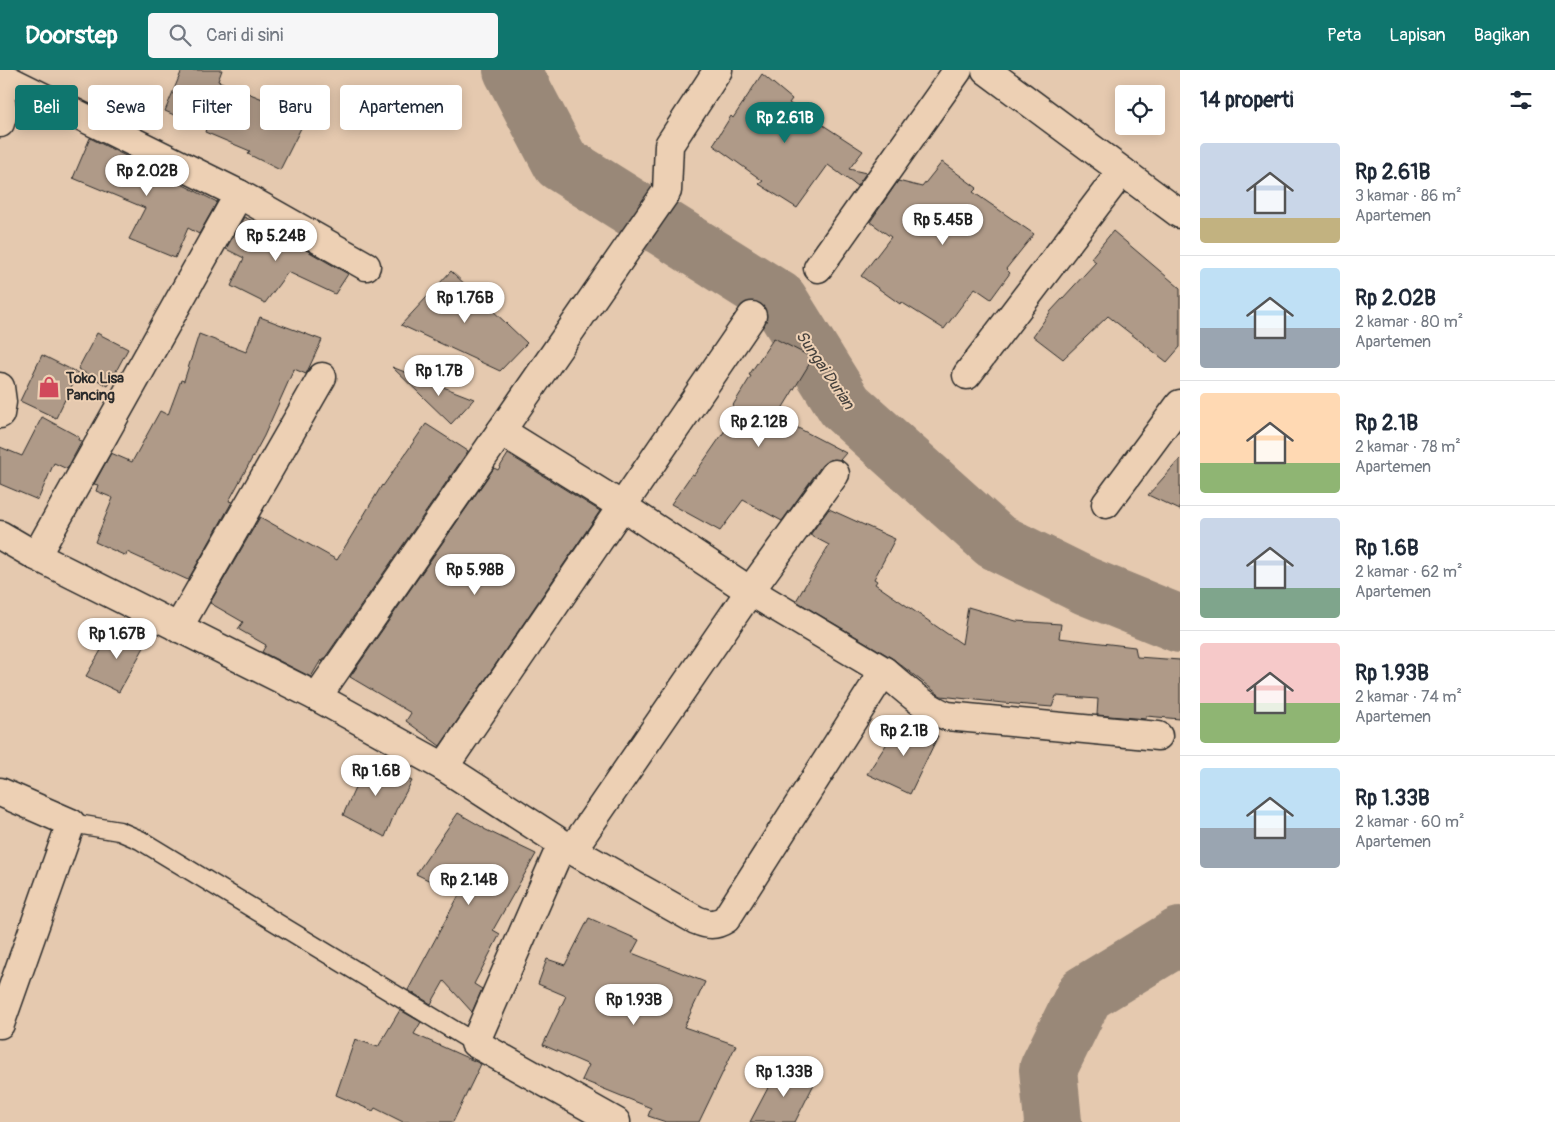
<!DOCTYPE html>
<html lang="id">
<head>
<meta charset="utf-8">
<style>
  body { margin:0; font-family:Pangolin,sans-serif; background:#f6f6f7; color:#1f2937; height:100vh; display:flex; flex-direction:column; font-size:19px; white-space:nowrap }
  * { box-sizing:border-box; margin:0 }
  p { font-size:16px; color:#747a83 }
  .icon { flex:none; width:28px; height:28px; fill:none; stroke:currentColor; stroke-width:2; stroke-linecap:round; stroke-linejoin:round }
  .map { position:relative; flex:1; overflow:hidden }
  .details { display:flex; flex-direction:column; background:#fff; width:375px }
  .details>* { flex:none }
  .guide { position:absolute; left:15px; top:15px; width:475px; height:45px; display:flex; gap:10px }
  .tools { position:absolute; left:1115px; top:15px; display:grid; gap:10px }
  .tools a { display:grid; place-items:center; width:50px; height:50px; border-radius:5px; background:#fff; box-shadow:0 2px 12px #0003; font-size:25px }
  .price { position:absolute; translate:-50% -42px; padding:0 11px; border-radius:18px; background:#fff; color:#222; font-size:16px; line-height:32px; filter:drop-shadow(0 1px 2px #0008) }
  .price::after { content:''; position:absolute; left:50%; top:30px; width:15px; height:11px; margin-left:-8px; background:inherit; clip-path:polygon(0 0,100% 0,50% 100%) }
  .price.on { background:#0f766e; color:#fff }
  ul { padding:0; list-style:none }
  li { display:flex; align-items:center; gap:15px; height:125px; padding:0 20px }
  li+li { border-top:1px solid #e0e1e3 }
  li span { display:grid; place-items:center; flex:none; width:140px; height:100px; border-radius:5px; color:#555 }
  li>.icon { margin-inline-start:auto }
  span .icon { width:60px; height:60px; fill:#fffc; stroke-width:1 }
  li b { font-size:21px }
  h2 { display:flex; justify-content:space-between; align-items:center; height:60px; padding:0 20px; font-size:21px }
  .chip { padding:0 18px; border-radius:5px; background:#fff; box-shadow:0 2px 12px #0003; font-size:18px; line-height:45px }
  .chip.on { background:#0f766e; color:#fff }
  header { display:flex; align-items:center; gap:30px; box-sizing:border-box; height:70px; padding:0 25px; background:#0f766e; color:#fff }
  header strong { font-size:24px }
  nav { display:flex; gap:28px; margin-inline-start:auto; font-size:18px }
  .search { width:350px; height:45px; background:#f6f6f7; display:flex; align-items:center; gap:12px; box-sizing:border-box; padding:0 18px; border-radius:5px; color:#747a83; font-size:19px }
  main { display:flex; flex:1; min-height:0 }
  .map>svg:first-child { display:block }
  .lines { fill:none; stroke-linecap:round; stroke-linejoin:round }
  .river { stroke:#998878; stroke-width:58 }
  .building { fill:#af9a88; stroke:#2b2b2b }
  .lane-casing { stroke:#2b2b2b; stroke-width:21 }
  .street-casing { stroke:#2b2b2b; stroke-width:31 }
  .lane { stroke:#edd0b4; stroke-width:18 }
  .street { stroke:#edd0b4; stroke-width:28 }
  .labels { text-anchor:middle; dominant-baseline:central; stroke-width:4; stroke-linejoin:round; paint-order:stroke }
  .poi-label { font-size:15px; font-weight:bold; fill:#2b2b2b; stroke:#edd0b4; text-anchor:start }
  .water-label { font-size:16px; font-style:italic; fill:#46423e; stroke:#edd0b4 }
</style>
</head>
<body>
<header>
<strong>Doorstep</strong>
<div class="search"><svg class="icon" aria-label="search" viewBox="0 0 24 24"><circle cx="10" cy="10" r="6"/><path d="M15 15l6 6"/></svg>Cari di sini</div>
<nav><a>Peta</a><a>Lapisan</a><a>Bagikan</a></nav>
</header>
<main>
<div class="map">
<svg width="1180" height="1052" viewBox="0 0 1180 1052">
  <rect width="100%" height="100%" fill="#e5c9af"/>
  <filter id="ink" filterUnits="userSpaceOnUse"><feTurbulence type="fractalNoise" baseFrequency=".02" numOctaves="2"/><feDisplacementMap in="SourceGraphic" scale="10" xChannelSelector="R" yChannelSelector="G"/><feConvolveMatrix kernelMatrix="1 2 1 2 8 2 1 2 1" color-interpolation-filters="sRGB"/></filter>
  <g filter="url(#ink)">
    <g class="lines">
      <g class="river">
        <path d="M512,0l49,93 218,137 66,106 150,135 91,45 94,38"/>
        <path d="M1053,1052l-5,-53 37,-75 95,-58"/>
      </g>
    </g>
    <g class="building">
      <path d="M182,0h40l-4,11 52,21 35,18 -25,50 -32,-16 2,-3 -45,-19 1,-3 -41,-18z"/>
      <path d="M762,4l30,25 -3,4 74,48 -14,18 17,4 -9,13 -29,-21 -31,43 -38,-24 4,-3 -50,-36 18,-29 2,2z"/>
      <path d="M90,68l127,64 -18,32 -11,-6 -13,30 -46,-19 16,-31 -72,-30z"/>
      <path d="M942,92l35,26 -4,4 61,42 -28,35 4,4 -19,26 -16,-11 -31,41 -43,-27 -1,2 -39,-28 30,-39 -21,-15 28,-41 24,6z"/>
      <path d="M244,147l18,8 86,49 -13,20 -47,-22 -23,31 -34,-17 13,-28 -18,-9z"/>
      <path d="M1113,161l67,57v59l-13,15 -59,-46 -45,43 -30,-23 18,-25 45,-49 -5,-4z"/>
      <path d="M451,201l76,72 -27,28 -99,-46z"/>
      <path d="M260,247l62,23 -16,34 -12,-5 -30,67 -35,65 3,1 -44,78 -61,-28 -1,4 -31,-14 18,-44 -17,-7 2,-6 -4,-1 17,-31 21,9 28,-51 8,4 13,-35 3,1 15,-47 47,18z"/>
      <path d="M97,263l31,16 -20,37 -30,-17z"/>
      <path d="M774,268l39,20 -36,59 69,36 -6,7h-11l-7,5 -40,56 -39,-21 -23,31 -49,-27 21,-30 2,1 34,-49 -6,-3 29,-47 -2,-1z"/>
      <path d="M42,285l36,18 -22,45 -36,-17z"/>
      <path d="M392,297l82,32 -23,25z"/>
      <path d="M42,347l37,20 -1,3 4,1 -15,28 -13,-6 -16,37 -38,-16v-37l22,9z"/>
      <path d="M426,354l42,27 -146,211 -1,-2 -10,17 -49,-25 4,-7 -28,-16 5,-7 -33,-19 50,-86 77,43 45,-75 1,1z"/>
      <path d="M508,384l92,57 -160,235 -34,-25 5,-8 -61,-36 144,-209 4,2z"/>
      <path d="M1180,389v51l-32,-15z"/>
      <path d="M829,439l66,30 -21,40 3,2 -2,3 87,60 6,-37 48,14 45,3 -2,14 76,9 2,10 43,3v59l-34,-3v3l-49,-4 1,-16 -42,-3 -4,11 -49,-4 -62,-7 -3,-2 -46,-36 -96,-57 33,-56 -19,-10z"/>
      <path d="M114,558l33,14 -28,50 -33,-16z"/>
      <path d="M901,652l37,14 -28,58 -43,-20z"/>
      <path d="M367,689l45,22 -16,29 -11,27 -42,-22 13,-29 -4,-3z"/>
      <path d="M458,743l26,15v1l52,25 -43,76 7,4 -26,50 8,5 -10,23 -28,-31 -13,23 -23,-14 51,-95 -43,-21z"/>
      <path d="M589,848l50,22 -7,13 73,29 -21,45 52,18 -37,77h-33l-18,-6 3,-8 -69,-28 7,-15 -46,-20 23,-49 -28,-12 9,-25 18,6z"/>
      <path d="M400,940l21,12 -7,12 67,30 -28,58h-50l-28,-14 -2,3 -37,-16 19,-56 23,8z"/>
      <path d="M779,997l36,15 -20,40h-45z"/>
    </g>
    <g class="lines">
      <g class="lane-casing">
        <path id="lane" d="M71,753l48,8 21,9 335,203"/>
      </g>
      <g class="street-casing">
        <g id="street">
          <path d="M986,0l194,144"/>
          <path d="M0,6l239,118 127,72"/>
          <path d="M0,28l3,14 -3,11"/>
          <path d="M818,198l140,-198"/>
          <path d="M967,305l155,-204"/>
          <path d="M0,317l2,15 -2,12"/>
          <path d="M501,361l121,75 128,85 134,80"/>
          <path d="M1106,434l74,-100"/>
          <path d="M0,465l36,21 281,141 127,70 128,83 124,70c12,5 19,6 30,-1l158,-248c20,17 38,35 63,45l211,20"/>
          <path d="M36,486l203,-362"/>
          <path d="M178,558l144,-251"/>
          <path d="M317,627l350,-506 2,-46 49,-75"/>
          <path d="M444,697l308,-451"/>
          <path d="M0,722l71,31 -71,201"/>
          <path d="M562,774l-87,199 141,79"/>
          <path d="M572,780l178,-259 85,-117"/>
        </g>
      </g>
      <use href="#lane" class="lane"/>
      <use href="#street" class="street"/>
    </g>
  </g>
  <defs>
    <g id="shop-bare" transform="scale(1.725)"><path d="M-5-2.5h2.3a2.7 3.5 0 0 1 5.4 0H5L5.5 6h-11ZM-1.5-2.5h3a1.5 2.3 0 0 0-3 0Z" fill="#d1495b" stroke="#edd0b4" stroke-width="2.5" paint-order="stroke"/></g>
  </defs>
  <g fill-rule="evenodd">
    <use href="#shop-bare" x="49" y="317"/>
  </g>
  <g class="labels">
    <g class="poi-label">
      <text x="66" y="308">Toko Lisa<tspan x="66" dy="17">Pancing</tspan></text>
    </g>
    <g class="water-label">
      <text transform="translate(825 300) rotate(56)">Sungai Durian</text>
    </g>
  </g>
</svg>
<div class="tools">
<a><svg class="icon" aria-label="locate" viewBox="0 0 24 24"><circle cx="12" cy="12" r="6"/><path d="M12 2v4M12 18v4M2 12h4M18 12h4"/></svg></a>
</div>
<b class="price on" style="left:785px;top:74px">Rp 2.61B</b>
<b class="price" style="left:147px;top:127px">Rp 2.02B</b>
<b class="price" style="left:943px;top:176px">Rp 5.45B</b>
<b class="price" style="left:276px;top:192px">Rp 5.24B</b>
<b class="price" style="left:465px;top:254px">Rp 1.76B</b>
<b class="price" style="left:439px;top:327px">Rp 1.7B</b>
<b class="price" style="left:759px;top:378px">Rp 2.12B</b>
<b class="price" style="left:475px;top:526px">Rp 5.98B</b>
<b class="price" style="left:117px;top:590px">Rp 1.67B</b>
<b class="price" style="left:904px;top:687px">Rp 2.1B</b>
<b class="price" style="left:376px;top:727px">Rp 1.6B</b>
<b class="price" style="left:469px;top:836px">Rp 2.14B</b>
<b class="price" style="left:634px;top:956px">Rp 1.93B</b>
<b class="price" style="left:784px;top:1028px">Rp 1.33B</b>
<div class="guide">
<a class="chip on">Beli</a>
<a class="chip">Sewa</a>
<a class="chip">Filter</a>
<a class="chip">Baru</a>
<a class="chip">Apartemen</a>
</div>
</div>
<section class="details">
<h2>14 properti<svg class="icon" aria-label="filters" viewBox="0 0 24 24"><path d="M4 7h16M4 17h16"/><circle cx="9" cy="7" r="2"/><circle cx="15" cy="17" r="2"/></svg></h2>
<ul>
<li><span style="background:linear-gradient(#c9d6e8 75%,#c2b280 0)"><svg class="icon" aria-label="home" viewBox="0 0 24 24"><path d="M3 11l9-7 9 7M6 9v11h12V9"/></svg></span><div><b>Rp 2.61B</b><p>3 kamar · 86 m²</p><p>Apartemen</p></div></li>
<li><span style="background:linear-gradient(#bfe0f5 60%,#9aa5b1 0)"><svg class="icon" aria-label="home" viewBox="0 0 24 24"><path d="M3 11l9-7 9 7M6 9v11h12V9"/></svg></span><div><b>Rp 2.02B</b><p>2 kamar · 80 m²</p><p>Apartemen</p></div></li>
<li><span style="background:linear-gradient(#ffd9b3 70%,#8fb573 0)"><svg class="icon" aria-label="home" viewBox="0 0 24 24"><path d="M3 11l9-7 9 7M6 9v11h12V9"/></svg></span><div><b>Rp 2.1B</b><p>2 kamar · 78 m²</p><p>Apartemen</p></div></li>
<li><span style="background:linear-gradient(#c9d6e8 70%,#7fa58c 0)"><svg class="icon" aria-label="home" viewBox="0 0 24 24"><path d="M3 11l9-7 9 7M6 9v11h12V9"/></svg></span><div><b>Rp 1.6B</b><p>2 kamar · 62 m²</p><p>Apartemen</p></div></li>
<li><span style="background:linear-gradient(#f6c9c9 60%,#8fb573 0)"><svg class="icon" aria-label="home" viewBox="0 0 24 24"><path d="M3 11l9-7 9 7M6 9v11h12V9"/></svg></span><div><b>Rp 1.93B</b><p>2 kamar · 74 m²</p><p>Apartemen</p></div></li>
<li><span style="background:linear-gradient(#bfe0f5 60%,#9aa5b1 0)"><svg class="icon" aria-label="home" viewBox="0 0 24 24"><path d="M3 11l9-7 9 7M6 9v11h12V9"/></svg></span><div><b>Rp 1.33B</b><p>2 kamar · 60 m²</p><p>Apartemen</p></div></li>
</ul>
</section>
</main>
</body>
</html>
